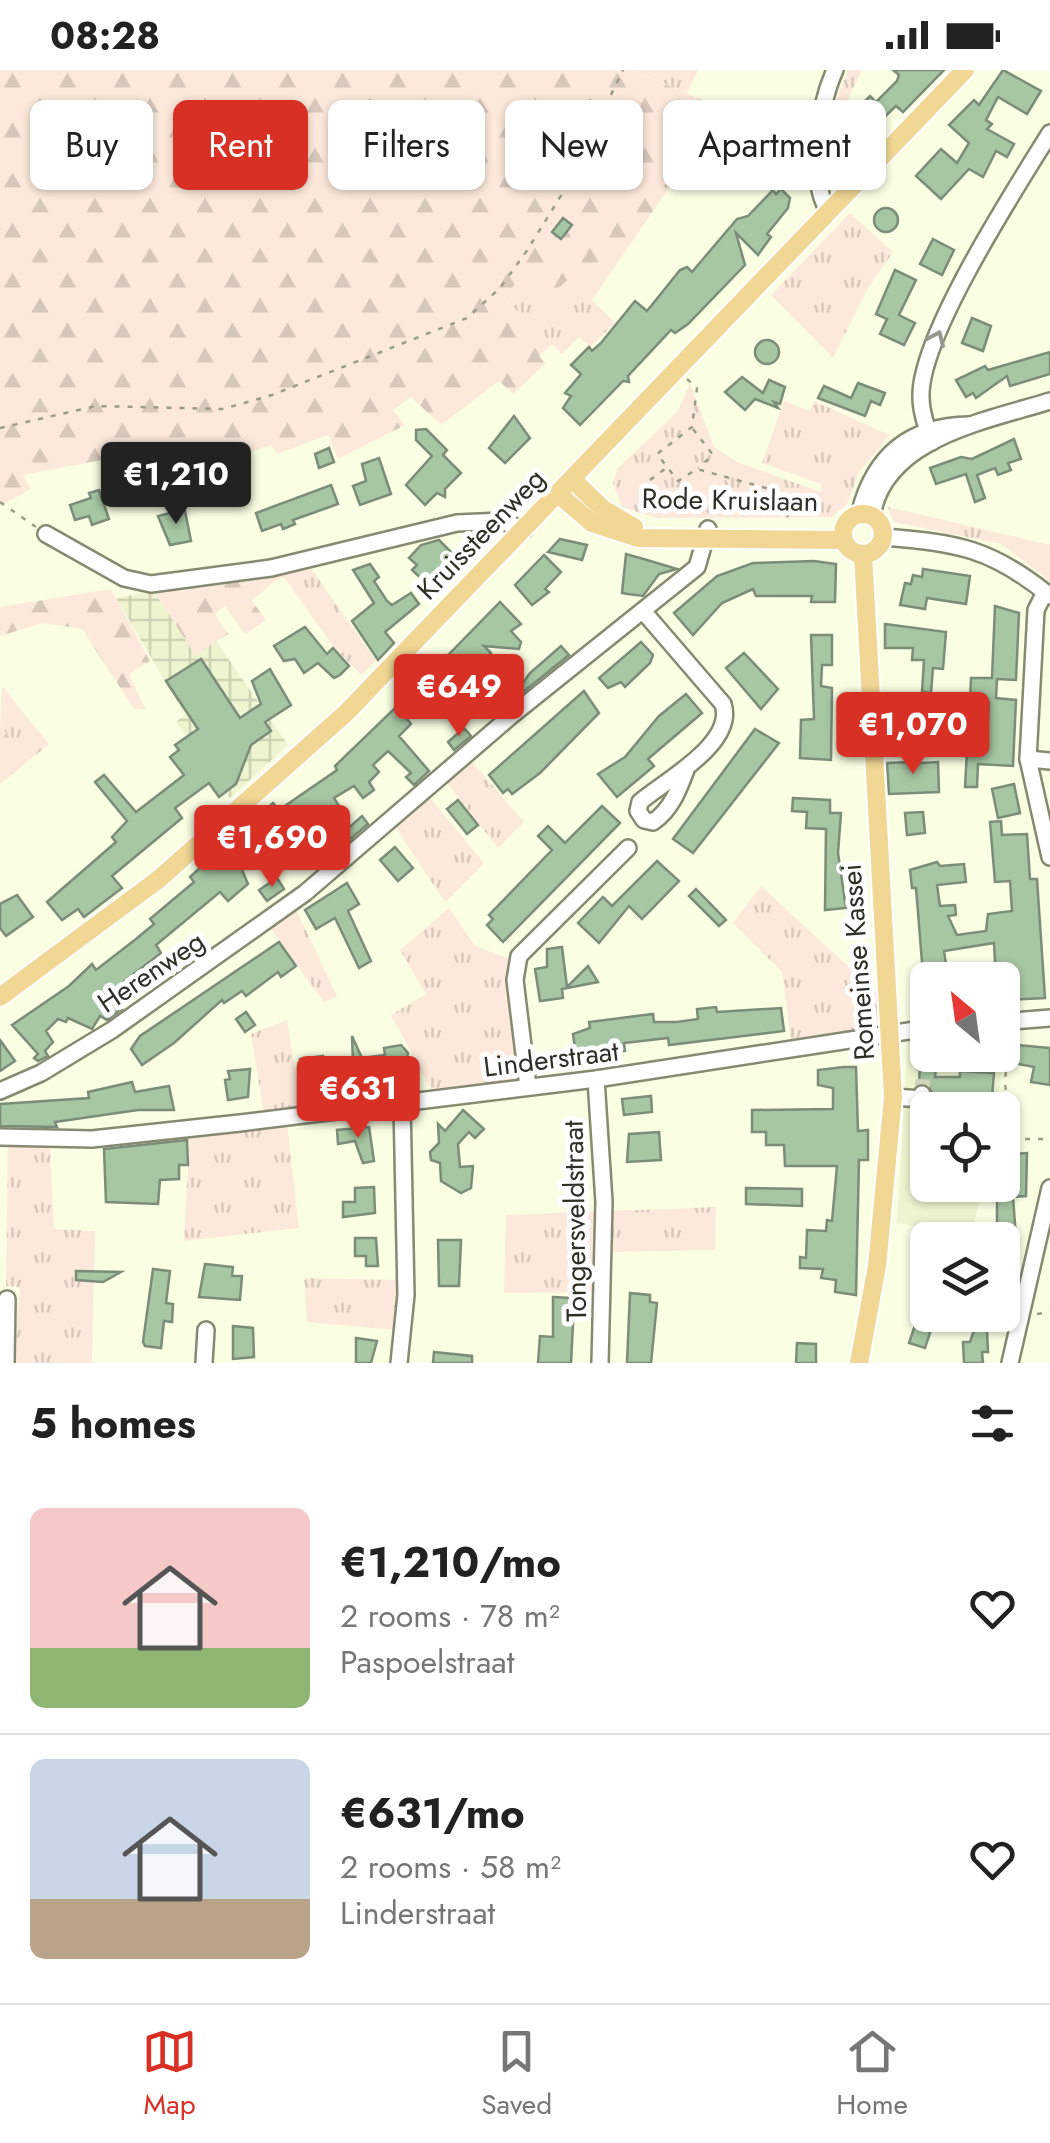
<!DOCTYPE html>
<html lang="en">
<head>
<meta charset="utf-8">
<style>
  body { margin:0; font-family:Jost,sans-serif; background:#f2f2f2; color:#222; height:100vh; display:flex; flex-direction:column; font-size:38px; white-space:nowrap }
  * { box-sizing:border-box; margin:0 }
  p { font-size:32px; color:#767676 }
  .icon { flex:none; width:55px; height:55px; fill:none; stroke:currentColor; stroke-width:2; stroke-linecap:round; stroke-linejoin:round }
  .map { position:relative; height:1293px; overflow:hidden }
  .drawer { display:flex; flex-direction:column; background:#fff; flex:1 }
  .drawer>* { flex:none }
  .banner { position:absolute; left:30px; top:30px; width:990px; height:90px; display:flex; gap:20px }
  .needle { width:65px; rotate:331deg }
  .fabs { position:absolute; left:910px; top:892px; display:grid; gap:20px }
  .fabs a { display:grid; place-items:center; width:110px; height:110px; border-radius:15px; background:#fff; box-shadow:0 2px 8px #0004; font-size:50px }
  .price { position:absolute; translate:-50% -85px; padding:0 22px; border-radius:10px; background:#d93025; color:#fff; font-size:32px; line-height:65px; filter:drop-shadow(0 2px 5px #0008) }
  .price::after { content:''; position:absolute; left:50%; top:60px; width:30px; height:22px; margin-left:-15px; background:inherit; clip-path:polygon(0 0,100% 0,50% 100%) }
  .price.current { background:#222; color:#fff }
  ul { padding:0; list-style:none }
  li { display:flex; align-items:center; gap:30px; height:250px; padding:0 30px }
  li+li { border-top:2px solid #e0e0e0 }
  li span { display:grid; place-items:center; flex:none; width:280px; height:200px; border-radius:15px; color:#555 }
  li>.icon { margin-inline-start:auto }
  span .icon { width:120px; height:120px; fill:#fffc; stroke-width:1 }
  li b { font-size:42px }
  h2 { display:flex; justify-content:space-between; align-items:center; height:120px; padding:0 30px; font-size:42px }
  .chip { padding:0 35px; border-radius:15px; background:#fff; box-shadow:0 2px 8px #0004; font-size:35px; line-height:90px }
  .chip.current { background:#d93025; color:#fff }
  .status { display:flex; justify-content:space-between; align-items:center; height:70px; padding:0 50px; background:#fff; direction:ltr }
  .status svg { height:28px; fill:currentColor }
  .menu { display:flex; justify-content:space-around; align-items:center; height:140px; border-top:2px solid #e0e0e0; background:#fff; font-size:28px; color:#767676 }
  .menu a { display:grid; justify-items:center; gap:5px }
  .menu .current { color:#d93025 }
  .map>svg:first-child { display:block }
  .built { fill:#eef4d0 }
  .industrial { fill:url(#industrial-grid) }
  .grass { fill:url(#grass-tufts) }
  .forest { fill:url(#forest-firs) }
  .building { fill:#a7c6a3; stroke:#7b8d79; stroke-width:2.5 }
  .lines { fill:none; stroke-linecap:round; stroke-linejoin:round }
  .minor-tunnel { stroke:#d1d5bd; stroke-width:15; stroke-dasharray:15 8; stroke-linecap:butt }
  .minor-casing { stroke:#868a71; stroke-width:20 }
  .major-casing { stroke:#fff; stroke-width:22 }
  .path { stroke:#999c89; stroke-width:2.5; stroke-dasharray:5 8; stroke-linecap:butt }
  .minor { stroke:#fff; stroke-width:15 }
  .major { stroke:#f1d694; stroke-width:18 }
  .oneway { stroke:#969892 }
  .labels { text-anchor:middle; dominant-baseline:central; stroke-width:10; stroke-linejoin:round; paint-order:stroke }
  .street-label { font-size:28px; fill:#2e3025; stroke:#fff }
</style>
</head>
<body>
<div class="status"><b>08:28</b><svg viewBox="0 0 49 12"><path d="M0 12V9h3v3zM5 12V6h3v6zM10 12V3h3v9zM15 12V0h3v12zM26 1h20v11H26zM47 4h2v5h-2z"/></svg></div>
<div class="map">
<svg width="1050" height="1293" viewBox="0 0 1050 1293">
  <defs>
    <pattern id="industrial-grid" width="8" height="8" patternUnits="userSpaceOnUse" patternTransform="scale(2.5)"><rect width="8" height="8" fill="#eef4d0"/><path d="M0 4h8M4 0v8" fill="none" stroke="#ccd2b2"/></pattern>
    <pattern id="grass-tufts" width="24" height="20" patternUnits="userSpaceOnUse" patternTransform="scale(2.5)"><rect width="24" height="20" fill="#fce9db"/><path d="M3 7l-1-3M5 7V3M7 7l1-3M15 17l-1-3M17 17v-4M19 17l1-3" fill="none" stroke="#d8c8bc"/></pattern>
    <pattern id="forest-firs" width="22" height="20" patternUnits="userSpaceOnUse" patternTransform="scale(2.5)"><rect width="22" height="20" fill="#fce9db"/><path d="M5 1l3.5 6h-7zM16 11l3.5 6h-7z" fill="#d8c8bc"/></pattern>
  </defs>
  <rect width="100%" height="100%" fill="#fafee3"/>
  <path class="built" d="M1003,961h7l-15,79h-67v75h54l-10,50 -75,-12 11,-185 19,-1 1,18h74z"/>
  <path class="industrial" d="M154,521l41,63 21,-13 72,104 -58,53 -54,-76 9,-7 -69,-117z"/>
  <g class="grass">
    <path d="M632,0h66l-11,23z"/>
    <path d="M848,0h14l-34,71 -1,-15z"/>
    <path d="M850,143l43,39 -25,36 -35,70 -62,-63z"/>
    <path d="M570,208l45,45 -25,24 -11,-10 -17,17 -58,-56 15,-19z"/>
    <path d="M690,313l24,64 23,15 84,30v-8l-59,-21 22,-62 26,10 4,-10 76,34 -31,37 -12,32 -15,13 -175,1 -35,-11 -9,-24 4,-14 61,-58z"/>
    <path d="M888,437l162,38v36l-49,-37 -107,-22z"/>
    <path d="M308,494l68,97 -15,14 -28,-29 -49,-69 -10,5 -6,-10z"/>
    <path d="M2,616l37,46 -20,17 -19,-23z"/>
    <path d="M469,688l55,64 -26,26 -54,-69z"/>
    <path d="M427,724l57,69 -39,39 -52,-78z"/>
    <path d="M761,816l116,107 1,28 -4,9 -82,18 -10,-76 -49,-49z"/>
    <path d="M294,835l43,91 -13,6 -56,-77z"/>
    <path d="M449,838l26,38 35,13 10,111 -9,14 -78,9 -42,-78 35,-21 -26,-44z"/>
    <path d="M287,950l15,90 -38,5 -13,-81z"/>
    <path d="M287,1054l12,104 -115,13 6,-110z"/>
    <path d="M8,1072l42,6 4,81 41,2 -3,132h-80l8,-76 -14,-1z"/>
    <path d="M716,1137l-1,43 -103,2 -1,-41z"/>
    <path d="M597,1141l2,81 -95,1 2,-78z"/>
    <path d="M304,1208l96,2 -3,50 -90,-8z"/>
  </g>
  <g class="forest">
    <path d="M0,0h632l70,30 -26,39 16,15 -100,146 -22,-22 -28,24 -23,-23 -15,19 48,46 -13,12 7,7 -33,31 -14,-13 -58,44 -30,-28 -18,13 12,15 -67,34 -10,-24 -51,19 -6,-9 -63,19 10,37 -22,2 -5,-21 -57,12 -11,-38 -100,19 8,14 -31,17z"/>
    <path d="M832,71l23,21 -24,21z"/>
    <path d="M268,502l6,10 -22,19 14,19 -21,14 -20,-28 -10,8 13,20 -33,21 -41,-64z"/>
    <path d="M111,519l39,72 -21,13 16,35h-11l-52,-80 -39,-6 -43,13v-29z"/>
    <path d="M0,656l19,23 20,-17 10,12 -49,40z"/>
  </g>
  <g class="building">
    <path d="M893,0h51l-41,42 -7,-6 -20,19 -18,-17 12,-12 6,6 21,-21 2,-6z"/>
    <path d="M1003,0l38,21 -14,23 -29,-17 -12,23 6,4 -5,5 27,15 -7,13 -11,-6 -13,26 -14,-8 -28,30 -25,-23 25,-27 16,14 12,-20 -20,-18 25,-25 5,5z"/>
    <path d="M780,69l21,14 -9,12 -20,-14z"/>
    <path d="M781,119l9,9 -2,10 -21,26 4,3 -13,18 -22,-22 9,32 -57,59 -13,9 -4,-3 -43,46 1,6 -6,-1 -43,44 -17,-17 8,-12 -6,-3 16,-19 -10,-9 18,-18 3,4 9,-8 34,-42 12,10 33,-41 7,-3 5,5 45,-53 11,-3 25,-26 3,4z"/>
    <circle cx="886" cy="150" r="12"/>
    <path d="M563,148l9,7 -11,14 -9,-7z"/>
    <path d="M933,169l21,11 -12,25 -22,-11z"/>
    <path d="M895,200l21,10 -17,35 16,8 -11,22 -24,-11 7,-15 -11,-5z"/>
    <path d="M972,248l19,8 -8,25 -21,-8z"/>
    <circle cx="767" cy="282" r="12"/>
    <path d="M1050,282v22l-40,12 -3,-10 -31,22 -3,-5 -7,4 -10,-17 29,-14 3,4z"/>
    <path d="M742,307l21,16 6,-13 16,7 -5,17 -6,-2 4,6 -23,-9 -10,11 -20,-18z"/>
    <path d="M858,313l27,10 -5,12 -9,-4 -6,15 -47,-18 6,-12 27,12z"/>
    <path d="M514,346l16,22 -25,25 -16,-15z"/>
    <path d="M426,359l21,21 -4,5 18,18 -16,16v8l-8,-4 -12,12 -19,-20 26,-29 -16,-16v-10z"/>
    <path d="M1014,369l7,20 -13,4 3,7 -13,5 -3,-7 -18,7 8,23 -10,4 -9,-28 -30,10 -6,-16 31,-11 11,2z"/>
    <path d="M329,378l5,14 -15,6 -4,-14z"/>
    <path d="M379,388l12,36 -31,11 -7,-19 13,-5 -4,-17z"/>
    <path d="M331,415l7,19 -45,16 2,4 -12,5 -2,-5 -19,7 -6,-18z"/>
    <path d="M99,420l10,29 -17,6 -3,-9 -14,4 -5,-15 21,-7 -2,-5z"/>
    <path d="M173,438l12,3 6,30 -21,4 -12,-29 12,-3z"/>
    <path d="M560,469l27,6 -5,15 -34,-8z"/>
    <path d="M439,470l16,16 -27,29 -16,-15 5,-5 -8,-7 12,-13z"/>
    <path d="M626,484l21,6 30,9 -18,5 -16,22 -15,-2 -6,-1z"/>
    <path d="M544,485l17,17 -16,17 4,3 -17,13 -17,-20z"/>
    <path d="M814,491l22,3 -1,38h-24l1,-6h-56l-3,-7 -31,14 -29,32 -19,-22 43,-37 36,-13z"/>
    <path d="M370,494l9,13 -5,4 13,20 5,4 19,-12 8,11 -34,28 9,11 -16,17 -26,-39 22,-18 -21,-33z"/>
    <path d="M923,499l47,7 -4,28 -39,-6 -2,11 -25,-4 5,-22 6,1 2,-9 9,2z"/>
    <path d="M500,532l21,22 -10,7 10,11 -2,7 -35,-3 7,7 -25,29 -6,-5 -5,2 -27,25 -14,-14z"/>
    <path d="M995,536l24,7 -3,67 -19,-1 -1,19 20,2 -3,66 -35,-2 -1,23h-12l2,-37 15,1 2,-26h4l1,-23 -19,-2 1,-22h21z"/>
    <path d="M885,554l61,8 -3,37 -10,-1 -2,25 -9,-1 2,-32h-12l1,-12h-28z"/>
    <path d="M305,557l22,27 6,-6 16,18 -9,9 -6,3 -16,-15 -14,10 -9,-14 -11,2 -10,-15z"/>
    <path d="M811,565h21v30h-10l-1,21 11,2 -1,72 -31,-2 1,-38 13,-1z"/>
    <path d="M641,572l12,13 -3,8 -25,24 -4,-5 -13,6 -9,-10z"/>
    <path d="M561,576l8,9 -46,37 -4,-4 11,-15z"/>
    <path d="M744,583l34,36 -17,20 -35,-41z"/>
    <path d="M201,589l39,59 21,-14 -9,-23 18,-12 21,36 -26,17 6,9 -20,14 -15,39 -17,13 -10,-14 -34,25 7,10 -70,58 10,12 -38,29 -6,-8 -16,11 -15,-18 69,-60 -4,-5 15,-16 -32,-39 9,-7 32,37 48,-37 -14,-18 9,-7 -4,-5 23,-16 -32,-48z"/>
    <path d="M584,621l15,22 -59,60 -28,21 -4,-5 -5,4 -14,-18z"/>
    <path d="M686,624l16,19 -54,46 6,7 -37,31 -19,-23 27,-17 34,-41z"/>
    <path d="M397,636l14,18 -12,12 30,35 -15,14 -8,-8 5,-4 -23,-22 -15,14 6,7 -10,10 5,8 -11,8 -9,-12 -20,12 5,8 -27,18 18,30 -12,8 -15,-22 -11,8 -10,-15 -18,13 4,6 -26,18 6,14 -20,17 -8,-9 -64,53 5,8 -48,37 -3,4 12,15 -15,11 -7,-4 -8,13 -24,-11 -2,4 -8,-3 -12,12 7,11 -8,9 3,5 -10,5 -4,-3 4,-4 -26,-29 57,-39 23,-22 4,6 40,-31 18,-15 -4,-5 44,-37 -4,-5 55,-50 28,-24 6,7 58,-40 -2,-4z"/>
    <path d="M464,658l7,8 -17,14 -6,-8z"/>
    <path d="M755,659l24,14 -86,110 -20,-14z"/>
    <path d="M909,684h11v9l18,-1 1,30 -50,2 -2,-31 22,-1z"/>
    <path d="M1014,714l6,29 -22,5 -6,-29z"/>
    <path d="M793,728l37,2v13h11l-3,40 8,55 -21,2 1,-81 -20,-1 1,-16 -15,-1z"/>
    <path d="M458,730l20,25 -11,9 -20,-25z"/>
    <path d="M602,736l18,17 -117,119 -16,-17 6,-6 -4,-4 63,-65 -14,-14 10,-10 17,17z"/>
    <path d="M923,742l2,21 -18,2 -2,-22z"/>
    <path d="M362,746l6,8 -27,23 -5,-8z"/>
    <path d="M1001,751l1,14 25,-1 3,45h7l8,119 -37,2 -6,-20h-6l-2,-37 -50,8 3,20 -24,3 -7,-86h-4l-2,-18 27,-8 3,4 24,-2 2,18 -29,3 3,21 15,-1 1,10 -8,1 9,19 29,-4 2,-17 24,-3 -2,-30 -15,1 -5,-60z"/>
    <path d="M395,777l18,21 -15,13 -18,-21z"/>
    <path d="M657,791l22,20 -37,38 -13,-13 -30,37 -21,-20 25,-26 9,9z"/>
    <path d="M277,808l7,11 -17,12 -8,-11z"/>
    <path d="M347,813l12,21 -11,7 23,50 -12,7 -24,-50 -19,11 -11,-19z"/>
    <path d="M696,819l30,31 -7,6 -30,-30z"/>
    <path d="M17,825l16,22 -27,19 -6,-8v-24z"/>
    <path d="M279,872l17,24 -15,11 -3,-5 -32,24 -4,-5 -18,12 -2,-3 -48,43 -32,22 -11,-16 9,-13z"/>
    <path d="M562,877l5,40 21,-21 10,16 -36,7 1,9 -23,3 -5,-32 12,-2v-18z"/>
    <path d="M716,937l1,5 64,-4 3,23 -115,14 -1,-7 -44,5 1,8 -49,5 -3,-22 17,-6 -1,-6 64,-8 1,8h23l21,-3 -1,-10z"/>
    <path d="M246,942l9,13 -10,7 -9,-13z"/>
    <path d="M352,966l10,22 23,-3 -1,-7 17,-3 7,8 -2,12 5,-1 2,14 -13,2 -1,-9 -16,2 -1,-6 -33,16 -37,7 -2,-15 -8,1 -2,-17 23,-3 2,12 28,-4z"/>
    <path d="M0,970l15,21 -15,10z"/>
    <path d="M1017,975l33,3v37l-19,-3 3,-15 -21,-4z"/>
    <path d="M920,995l16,3 -1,9h25v-6l34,2 -2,24 -9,-1 -1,14h-44l1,-15h-6l-5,-10 -9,-1z"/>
    <path d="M844,997h12l2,64 10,-1v30h-9l-3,135 -21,-3 1,-12 -15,-2 2,-9 -23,-1v-11l6,1 1,-28 19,1 1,-11 5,1 5,-55h-52l-1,-21h-18v-13h-14v-22l81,-1v-21l-15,-3v-15z"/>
    <path d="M250,999l-2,28 -20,3 -3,-20 5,-1 -2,-8z"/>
    <path d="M132,1012l3,10 34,-6 5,24h-36l-83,12 2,5 -57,-1v-22l89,-6 -1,-6z"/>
    <path d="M651,1026l1,16 -28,3 -2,-16z"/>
    <path d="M463,1040l21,19 -9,9 -6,-6 -11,12 2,23 13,-1 -2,22 -10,5 -20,-12 -1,-18 -9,-3 -1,-8 9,-9 -1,-19 7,7z"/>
    <path d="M369,1057l5,34 -11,2 -8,-22 -17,3 -1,-14z"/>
    <path d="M659,1062l2,28 -34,2 2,-28z"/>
    <path d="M187,1070l1,25h-9v14l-19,1 -2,24 -52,-2 -2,-53z"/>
    <path d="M1027,1083l-1,43 -13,1 3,41 -19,2v-45h8l-1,-19h6l3,-22z"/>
    <path d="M944,1115h34v10l-34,-1z"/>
    <path d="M374,1117l1,26 -32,4v-15h12v-14z"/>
    <path d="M746,1118l56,1v17l-56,-2z"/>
    <path d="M355,1168h21l2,28h-12v-10h-11z"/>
    <path d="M438,1170h23l-2,46h-20z"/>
    <path d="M205,1194l28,3 -1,9h10l-2,24 -41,-3z"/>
    <path d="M153,1199l17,2 -4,32 7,1 -1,18 -8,-1 -3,27 -16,-2 -2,-4z"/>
    <path d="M76,1201l45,1 -18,10 -27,-2z"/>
    <path d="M630,1223l20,2v7l7,1 -6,60h-24z"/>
    <path d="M553,1227l17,1v8h4l-3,57h-33l2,-27 13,1z"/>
    <path d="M916,1252l16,5 -7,21 -16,-5z"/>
    <path d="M233,1256l20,2 1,29 -21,2z"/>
    <path d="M974,1260h13l1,22h-6l1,11h-19l-1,-21h7z"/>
    <path d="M356,1268l21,3 -6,22h-15z"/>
    <path d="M797,1273l19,1v19h-20z"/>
    <path d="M434,1282l38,4v7h-39z"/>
  </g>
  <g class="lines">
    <path class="minor-tunnel" d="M922,1024l2,-39"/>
    <g class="minor-casing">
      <g id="minor">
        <path d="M829,142c-22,-33 -10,-107 6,-142"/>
        <path d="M932,372c-5,-14 -11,-29 -11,-45 -2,-60 95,-209 129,-264"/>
        <path d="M859,445c14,-58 49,-89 110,-90"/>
        <path d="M872,446c12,-78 114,-95 178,-115"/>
        <path d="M46,464l78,44 27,6 120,-16 186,-45 45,-2 22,9"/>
        <path d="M883,467c75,6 108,11 167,59"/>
        <path d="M1045,522l-9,18 -8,149 22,98"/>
        <path d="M643,541l80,93c13,39 -57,76 -83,98l-2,9 6,9 9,2c18,-12 26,-33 33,-52"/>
        <path d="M1028,689l22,2"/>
        <path d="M1002,952l48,-4"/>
        <path d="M924,985l4,-6"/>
        <path d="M936,987l64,4v-6"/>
        <path d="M596,1009l8,123 -4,161"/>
        <path d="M528,1017l-13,-107 4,-24 109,-108"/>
        <path d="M0,1021l41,-18 71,-43 193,-137 206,-177 186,-149 11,-38"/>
        <path d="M893,1027l29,2v-5"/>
        <path d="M0,1067l92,2 148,-16 356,-44 332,-51"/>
        <path d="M6,1293l1,-64"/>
        <path d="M204,1293l2,-33"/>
        <path d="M399,1293l7,-68 -4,-191"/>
        <path d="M1010,1293l40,-175"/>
      </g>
    </g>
    <g class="major-casing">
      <g id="major">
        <path d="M572,409l31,30 31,18"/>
        <path d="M558,424l34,29 46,15 205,2"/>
        <circle cx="863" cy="464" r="20"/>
        <path d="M0,927l159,-118 187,-166 619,-643"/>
        <path d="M859,1293l18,-97 16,-169 -30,-543"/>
      </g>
    </g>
    <g class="path">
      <path d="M687,309l10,9 -5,39 -35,27 21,27 19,-12 76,21 15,19 -1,15"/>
      <path d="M0,358l96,-22 127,3 49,-14 195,-77 33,-30 26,-36 41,-66 56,-116"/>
      <path d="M693,359l20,26 -15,13"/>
      <path d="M650,410l16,-12"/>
      <path d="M0,432l36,25"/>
      <path d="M1006,1002c-4,22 8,44 9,67h35"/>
      <path d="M1037,1244l13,-2"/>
    </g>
    <use href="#minor" class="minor"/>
    <use href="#major" class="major"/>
  </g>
  <defs><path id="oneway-chevron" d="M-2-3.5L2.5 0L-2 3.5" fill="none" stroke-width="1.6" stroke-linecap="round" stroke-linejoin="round" transform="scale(2.5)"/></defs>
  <use class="oneway" href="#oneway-chevron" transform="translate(937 268) rotate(-66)"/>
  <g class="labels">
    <g class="street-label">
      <text transform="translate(730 430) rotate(1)">Rode Kruislaan</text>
      <text transform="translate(481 464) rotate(-46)">Kruissteenweg</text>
      <text transform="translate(858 892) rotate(-94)">Romeinse Kassei</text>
      <text transform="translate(151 902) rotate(-34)">Herenweg</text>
      <text transform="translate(551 989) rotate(-7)">Linderstraat</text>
      <text transform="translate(575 1151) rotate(-91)">Tongersveldstraat</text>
    </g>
  </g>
</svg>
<div class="fabs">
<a><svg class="needle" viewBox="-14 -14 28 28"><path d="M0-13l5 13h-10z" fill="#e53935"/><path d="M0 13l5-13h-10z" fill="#767676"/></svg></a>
<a><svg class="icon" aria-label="locate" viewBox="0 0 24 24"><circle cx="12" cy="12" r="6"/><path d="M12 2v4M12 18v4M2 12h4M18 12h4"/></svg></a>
<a><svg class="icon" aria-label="layers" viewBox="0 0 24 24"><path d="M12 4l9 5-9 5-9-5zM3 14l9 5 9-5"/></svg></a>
</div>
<b class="price current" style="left:176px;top:457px">€1,210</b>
<b class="price" style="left:459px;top:669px">€649</b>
<b class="price" style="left:913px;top:707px">€1,070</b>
<b class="price" style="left:272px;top:820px">€1,690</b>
<b class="price" style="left:358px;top:1071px">€631</b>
<div class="banner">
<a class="chip">Buy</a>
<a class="chip current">Rent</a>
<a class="chip">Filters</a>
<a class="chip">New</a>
<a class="chip">Apartment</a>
</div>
</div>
<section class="drawer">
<h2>5 homes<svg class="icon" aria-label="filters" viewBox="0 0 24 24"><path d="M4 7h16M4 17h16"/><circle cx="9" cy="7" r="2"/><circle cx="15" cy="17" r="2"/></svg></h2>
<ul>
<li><span style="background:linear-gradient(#f6c9c9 70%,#8fb573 0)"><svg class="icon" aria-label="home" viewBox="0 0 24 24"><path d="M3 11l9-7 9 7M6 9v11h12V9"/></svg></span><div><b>€1,210/mo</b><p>2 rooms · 78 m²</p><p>Paspoelstraat</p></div><svg class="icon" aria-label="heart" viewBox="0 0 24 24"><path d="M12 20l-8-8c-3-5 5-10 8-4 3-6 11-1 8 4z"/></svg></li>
<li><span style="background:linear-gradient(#c9d6e8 70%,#b9a48a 0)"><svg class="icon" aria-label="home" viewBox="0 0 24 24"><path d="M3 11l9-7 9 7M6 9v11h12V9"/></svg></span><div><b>€631/mo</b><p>2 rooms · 58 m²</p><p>Linderstraat</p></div><svg class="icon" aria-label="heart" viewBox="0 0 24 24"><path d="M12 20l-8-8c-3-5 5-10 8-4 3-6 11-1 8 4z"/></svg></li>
</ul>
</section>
<nav class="menu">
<a class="current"><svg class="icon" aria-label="map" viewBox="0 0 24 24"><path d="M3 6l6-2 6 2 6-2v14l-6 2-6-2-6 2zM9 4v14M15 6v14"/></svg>Map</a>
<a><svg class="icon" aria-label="saved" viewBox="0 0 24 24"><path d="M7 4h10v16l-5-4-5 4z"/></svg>Saved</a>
<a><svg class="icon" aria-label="home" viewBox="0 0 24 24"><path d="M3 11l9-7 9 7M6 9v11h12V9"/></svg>Home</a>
</nav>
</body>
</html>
